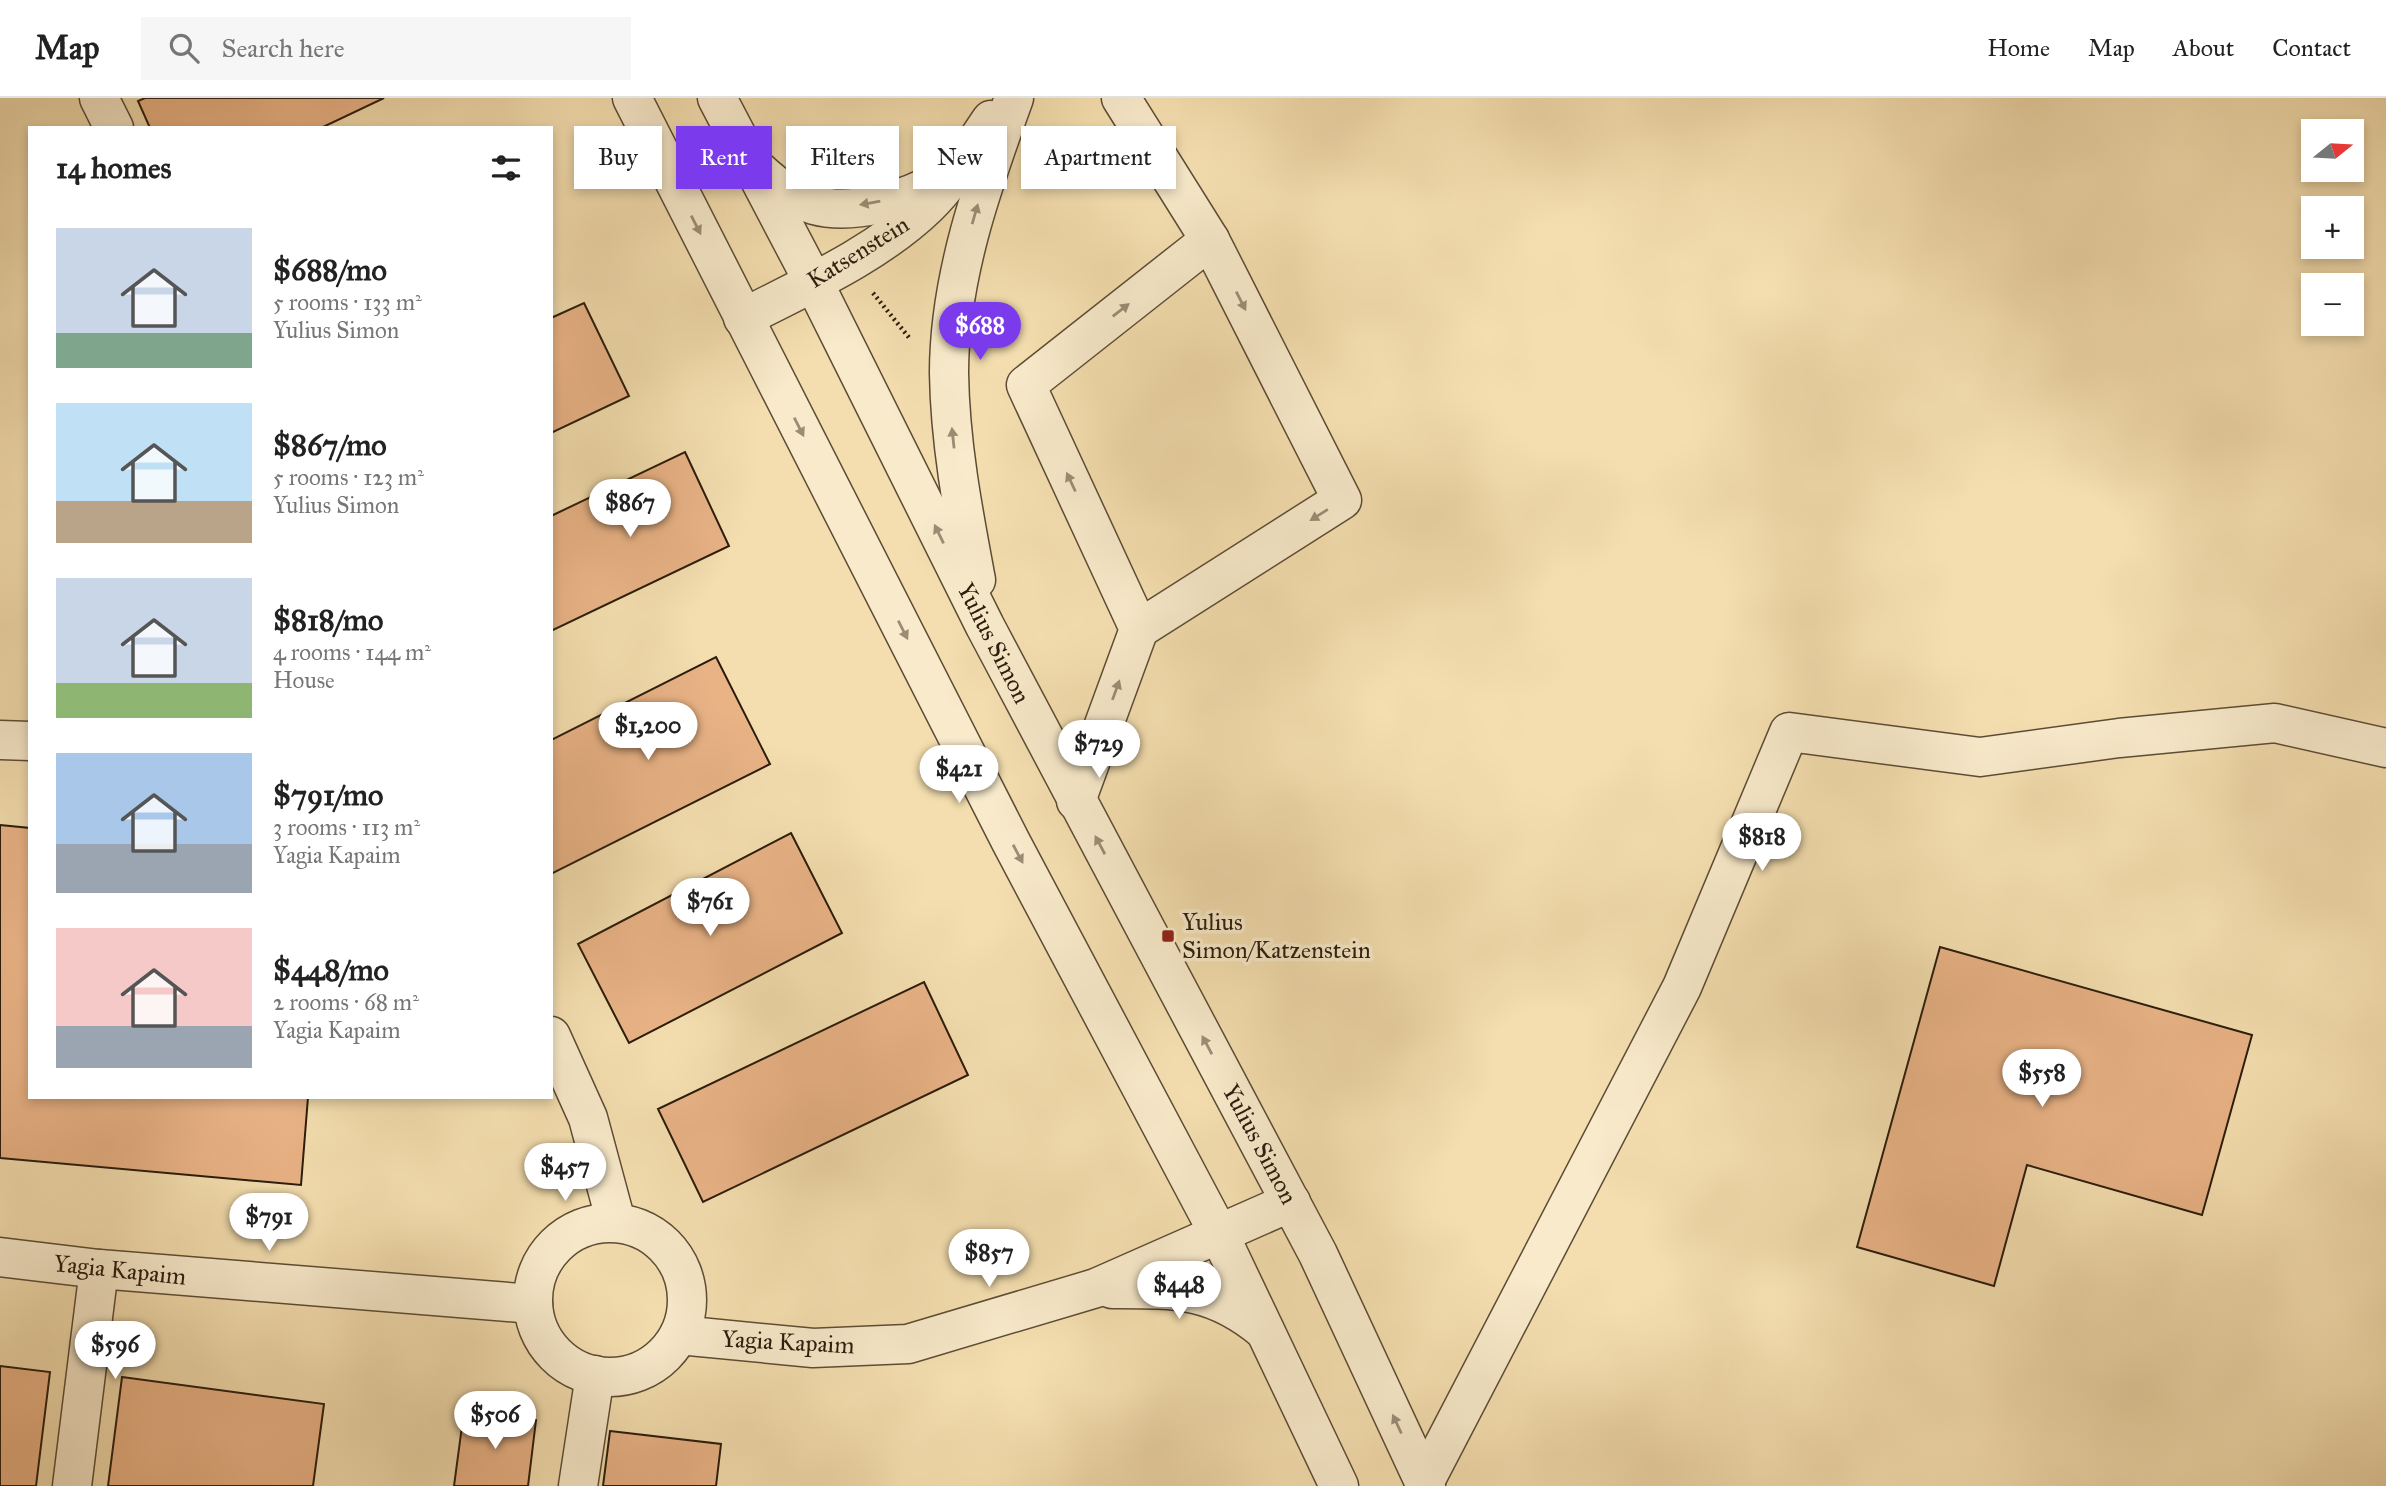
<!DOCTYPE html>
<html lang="en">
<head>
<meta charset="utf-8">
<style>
  body { margin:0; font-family:"IM FELL Great Primer",serif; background:#f6f6f6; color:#222; height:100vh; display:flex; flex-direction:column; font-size:26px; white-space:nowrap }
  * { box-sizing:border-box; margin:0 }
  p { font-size:23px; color:#767676 }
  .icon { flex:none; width:38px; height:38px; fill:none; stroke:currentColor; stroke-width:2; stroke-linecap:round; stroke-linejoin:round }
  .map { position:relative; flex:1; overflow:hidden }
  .sheet { position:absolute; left:28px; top:28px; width:525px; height:973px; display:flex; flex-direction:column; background:#fff; border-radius:0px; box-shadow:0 4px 10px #0003 }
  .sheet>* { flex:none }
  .top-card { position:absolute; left:574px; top:28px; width:665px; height:63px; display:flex; gap:14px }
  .needle { width:46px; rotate:72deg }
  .tools { position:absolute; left:2301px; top:21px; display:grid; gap:14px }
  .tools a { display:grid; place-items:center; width:63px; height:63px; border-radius:0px; background:#fff; box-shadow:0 4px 10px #0003; font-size:35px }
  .price { position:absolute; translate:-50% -60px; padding:0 16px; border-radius:24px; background:#fff; color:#222; font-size:23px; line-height:46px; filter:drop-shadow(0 2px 4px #0008) }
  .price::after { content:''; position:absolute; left:50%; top:42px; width:21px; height:16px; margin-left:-10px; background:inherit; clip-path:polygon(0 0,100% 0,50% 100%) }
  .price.selected { background:#7c3aed; color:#fff }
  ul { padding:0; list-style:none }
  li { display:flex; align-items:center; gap:21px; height:175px; padding:0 28px }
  li span { display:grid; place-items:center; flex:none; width:196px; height:140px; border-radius:0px; color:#555 }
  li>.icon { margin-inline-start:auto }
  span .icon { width:84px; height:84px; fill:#fffc; stroke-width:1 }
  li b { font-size:30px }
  h2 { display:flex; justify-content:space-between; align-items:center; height:84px; padding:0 28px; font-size:30px }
  .tag { padding:0 24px; border-radius:0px; background:#fff; box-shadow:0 4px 10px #0003; font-size:24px; line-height:63px }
  .tag.selected { background:#7c3aed; color:#fff }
  header { display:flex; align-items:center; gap:42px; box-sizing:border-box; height:98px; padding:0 35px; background:#fff; border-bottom:2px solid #e0e0e0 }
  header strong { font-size:33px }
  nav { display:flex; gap:38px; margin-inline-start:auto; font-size:24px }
  .search { width:490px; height:63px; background:#f6f6f6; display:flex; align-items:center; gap:18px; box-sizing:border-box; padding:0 24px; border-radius:0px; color:#767676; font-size:26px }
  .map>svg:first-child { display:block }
  .building { fill:#e9b386; stroke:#2a1c0c; stroke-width:2 }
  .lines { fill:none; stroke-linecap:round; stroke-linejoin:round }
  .minor-casing { stroke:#5c4c35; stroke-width:41 }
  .path { stroke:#2a1c0c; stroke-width:4.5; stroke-dasharray:2 3.5; stroke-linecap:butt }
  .minor { stroke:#f8eacb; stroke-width:38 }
  .oneway { fill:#9b8d75 }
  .poi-dot { fill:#8f2418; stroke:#f8eacb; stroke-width:2.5 }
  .labels { text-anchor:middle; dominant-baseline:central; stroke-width:7; stroke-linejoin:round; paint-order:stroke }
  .street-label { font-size:24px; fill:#2a1c0c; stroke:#f8eacb }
  .poi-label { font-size:24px; fill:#2a1c0c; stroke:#f8eacb; text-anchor:start }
</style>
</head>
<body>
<header>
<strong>Map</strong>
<div class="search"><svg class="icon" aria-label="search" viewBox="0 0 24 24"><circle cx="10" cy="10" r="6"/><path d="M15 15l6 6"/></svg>Search here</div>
<nav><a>Home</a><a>Map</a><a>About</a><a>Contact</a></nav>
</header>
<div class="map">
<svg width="2386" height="1388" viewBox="0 0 2386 1388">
  <rect width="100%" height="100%" fill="#f4deaf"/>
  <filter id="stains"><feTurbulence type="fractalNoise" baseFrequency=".00286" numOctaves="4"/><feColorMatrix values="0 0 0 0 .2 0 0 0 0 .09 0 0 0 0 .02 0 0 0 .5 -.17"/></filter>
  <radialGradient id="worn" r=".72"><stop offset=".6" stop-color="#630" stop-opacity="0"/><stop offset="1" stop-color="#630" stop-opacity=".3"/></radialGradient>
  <g class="building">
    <path d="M145,0h239l-63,30h-171l-12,-27z"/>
    <path d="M584,205l45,93 -78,37v-115z"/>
    <path d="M685,354l44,94 -178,85v-115z"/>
    <path d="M716,559l54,107 -219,110v-134z"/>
    <path d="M0,727l30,3v269h278l-7,88 -301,-27z"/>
    <path d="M791,735l51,100 -213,110 -51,-99z"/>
    <path d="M1940,849l312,88 -50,180 -175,-50 -33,121 -137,-39z"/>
    <path d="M924,884l44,93 -265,127 -45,-93z"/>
    <path d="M0,1268l50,6 -14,114h-36z"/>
    <path d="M122,1279l202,27 -11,82h-205z"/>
    <path d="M464,1313l72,9 -8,66h-74z"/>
    <path d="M610,1333l111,13 -5,42h-113z"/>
  </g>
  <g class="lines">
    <g class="minor-casing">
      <g id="minor">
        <path d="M99,0l15,30"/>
        <path d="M632,0l379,744 209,394 119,250"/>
        <path d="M717,0l96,183 172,345 333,628 108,232"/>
        <path d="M1121,0l89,142 132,260 -203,129"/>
        <path d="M759,73c16,15 34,28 55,34 39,11 95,-6 128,-26"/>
        <path d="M743,220c62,-32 133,-63 184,-112 25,-24 44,-57 64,-86"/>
        <path d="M976,482c-13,-69 -26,-137 -27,-207 0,-95 33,-187 65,-275"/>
        <path d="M0,642l30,1"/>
        <path d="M1076,703l63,-172 -113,-244 184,-145"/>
        <path d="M551,938l37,82 28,104"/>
        <circle cx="610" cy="1202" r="77"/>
        <path d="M0,1159l99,12 434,35"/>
        <path d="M1112,1191c65,0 102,-1 153,42"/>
        <path d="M679,1237l134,13 95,-4 188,-56 195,-86"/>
        <path d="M1424,1385l258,-496 107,-255 191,25 139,-19 156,-15 111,25"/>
        <path d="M72,1388l27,-217"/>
        <path d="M578,1388l17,-111"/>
      </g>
    </g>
    <path class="path" d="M873,195l38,47"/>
    <use href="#minor" class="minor"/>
  </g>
  <defs><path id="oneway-solid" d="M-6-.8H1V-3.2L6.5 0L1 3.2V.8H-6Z" transform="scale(1.75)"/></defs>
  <g class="oneway">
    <use href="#oneway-solid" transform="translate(870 105) rotate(170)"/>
    <use href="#oneway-solid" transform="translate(975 116) rotate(-74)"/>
    <use href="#oneway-solid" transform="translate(696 127) rotate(63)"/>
    <use href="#oneway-solid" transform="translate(1241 203) rotate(63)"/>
    <use href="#oneway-solid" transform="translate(1121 212) rotate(-38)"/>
    <use href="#oneway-solid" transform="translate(799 329) rotate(63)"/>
    <use href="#oneway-solid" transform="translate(953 340) rotate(-96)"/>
    <use href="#oneway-solid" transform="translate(1071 384) rotate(-115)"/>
    <use href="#oneway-solid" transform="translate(1319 417) rotate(148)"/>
    <use href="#oneway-solid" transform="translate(939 436) rotate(-116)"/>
    <use href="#oneway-solid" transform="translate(903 532) rotate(63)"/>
    <use href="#oneway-solid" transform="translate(1116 592) rotate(-70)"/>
    <use href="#oneway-solid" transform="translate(1100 747) rotate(-118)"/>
    <use href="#oneway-solid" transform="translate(1018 756) rotate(62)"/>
    <use href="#oneway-solid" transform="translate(1207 947) rotate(-118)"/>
    <use href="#oneway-solid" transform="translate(1397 1326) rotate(-115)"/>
  </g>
  <rect class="poi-dot" x="1161" y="831" width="14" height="14" rx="3.5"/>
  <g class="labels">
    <g class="street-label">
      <text transform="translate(858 154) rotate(-32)">Katsenstein</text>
      <text transform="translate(994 545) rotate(63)">Yulius Simon</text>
      <text transform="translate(1260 1046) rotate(62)">Yulius Simon</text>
      <text transform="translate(120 1172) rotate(6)">Yagia Kapaim</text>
      <text transform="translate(788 1244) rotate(3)">Yagia Kapaim</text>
    </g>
    <g class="poi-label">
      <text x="1182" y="824">Yulius<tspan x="1182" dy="28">Simon/Katzenstein</tspan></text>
    </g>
  </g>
  <rect width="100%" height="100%" filter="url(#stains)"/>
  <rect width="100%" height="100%" fill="url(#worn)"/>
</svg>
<div class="tools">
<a><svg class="needle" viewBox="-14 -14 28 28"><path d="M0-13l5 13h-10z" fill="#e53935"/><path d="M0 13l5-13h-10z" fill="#767676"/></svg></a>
<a>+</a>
<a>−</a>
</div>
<b class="price selected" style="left:980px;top:264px">$688</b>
<b class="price" style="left:630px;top:441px">$867</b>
<b class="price" style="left:648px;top:664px">$1,200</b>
<b class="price" style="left:1099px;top:682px">$729</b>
<b class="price" style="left:959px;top:707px">$421</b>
<b class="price" style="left:1762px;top:775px">$818</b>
<b class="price" style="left:710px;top:840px">$761</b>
<b class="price" style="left:2042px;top:1011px">$558</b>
<b class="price" style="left:565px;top:1105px">$457</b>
<b class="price" style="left:269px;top:1155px">$791</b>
<b class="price" style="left:989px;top:1191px">$857</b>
<b class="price" style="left:1179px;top:1223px">$448</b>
<b class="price" style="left:115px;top:1283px">$596</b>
<b class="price" style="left:495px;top:1353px">$506</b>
<div class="top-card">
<a class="tag">Buy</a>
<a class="tag selected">Rent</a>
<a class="tag">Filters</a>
<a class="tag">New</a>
<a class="tag">Apartment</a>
</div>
<section class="sheet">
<h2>14 homes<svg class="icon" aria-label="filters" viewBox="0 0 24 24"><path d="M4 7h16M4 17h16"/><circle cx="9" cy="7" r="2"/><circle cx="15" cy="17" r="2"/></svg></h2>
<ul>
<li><span style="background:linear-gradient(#c9d6e8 75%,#7fa58c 0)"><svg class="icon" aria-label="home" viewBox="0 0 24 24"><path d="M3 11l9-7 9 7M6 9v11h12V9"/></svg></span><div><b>$688/mo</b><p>5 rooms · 133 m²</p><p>Yulius Simon</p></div></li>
<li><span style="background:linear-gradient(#bfe0f5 70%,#b9a48a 0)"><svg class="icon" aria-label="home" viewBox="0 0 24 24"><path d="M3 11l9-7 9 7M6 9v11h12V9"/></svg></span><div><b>$867/mo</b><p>5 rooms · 123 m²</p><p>Yulius Simon</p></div></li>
<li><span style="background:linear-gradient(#c9d6e8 75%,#8fb573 0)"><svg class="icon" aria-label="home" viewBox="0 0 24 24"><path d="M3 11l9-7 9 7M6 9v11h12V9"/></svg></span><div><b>$818/mo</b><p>4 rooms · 144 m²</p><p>House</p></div></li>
<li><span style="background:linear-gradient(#a9c7e8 65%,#9aa5b1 0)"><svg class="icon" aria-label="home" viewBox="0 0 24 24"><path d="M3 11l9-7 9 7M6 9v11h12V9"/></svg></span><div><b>$791/mo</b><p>3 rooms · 113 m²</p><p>Yagia Kapaim</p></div></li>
<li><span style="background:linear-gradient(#f6c9c9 70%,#9aa5b1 0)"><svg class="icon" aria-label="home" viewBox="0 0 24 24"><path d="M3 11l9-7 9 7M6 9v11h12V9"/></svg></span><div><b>$448/mo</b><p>2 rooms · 68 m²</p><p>Yagia Kapaim</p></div></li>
</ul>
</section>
</div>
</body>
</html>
